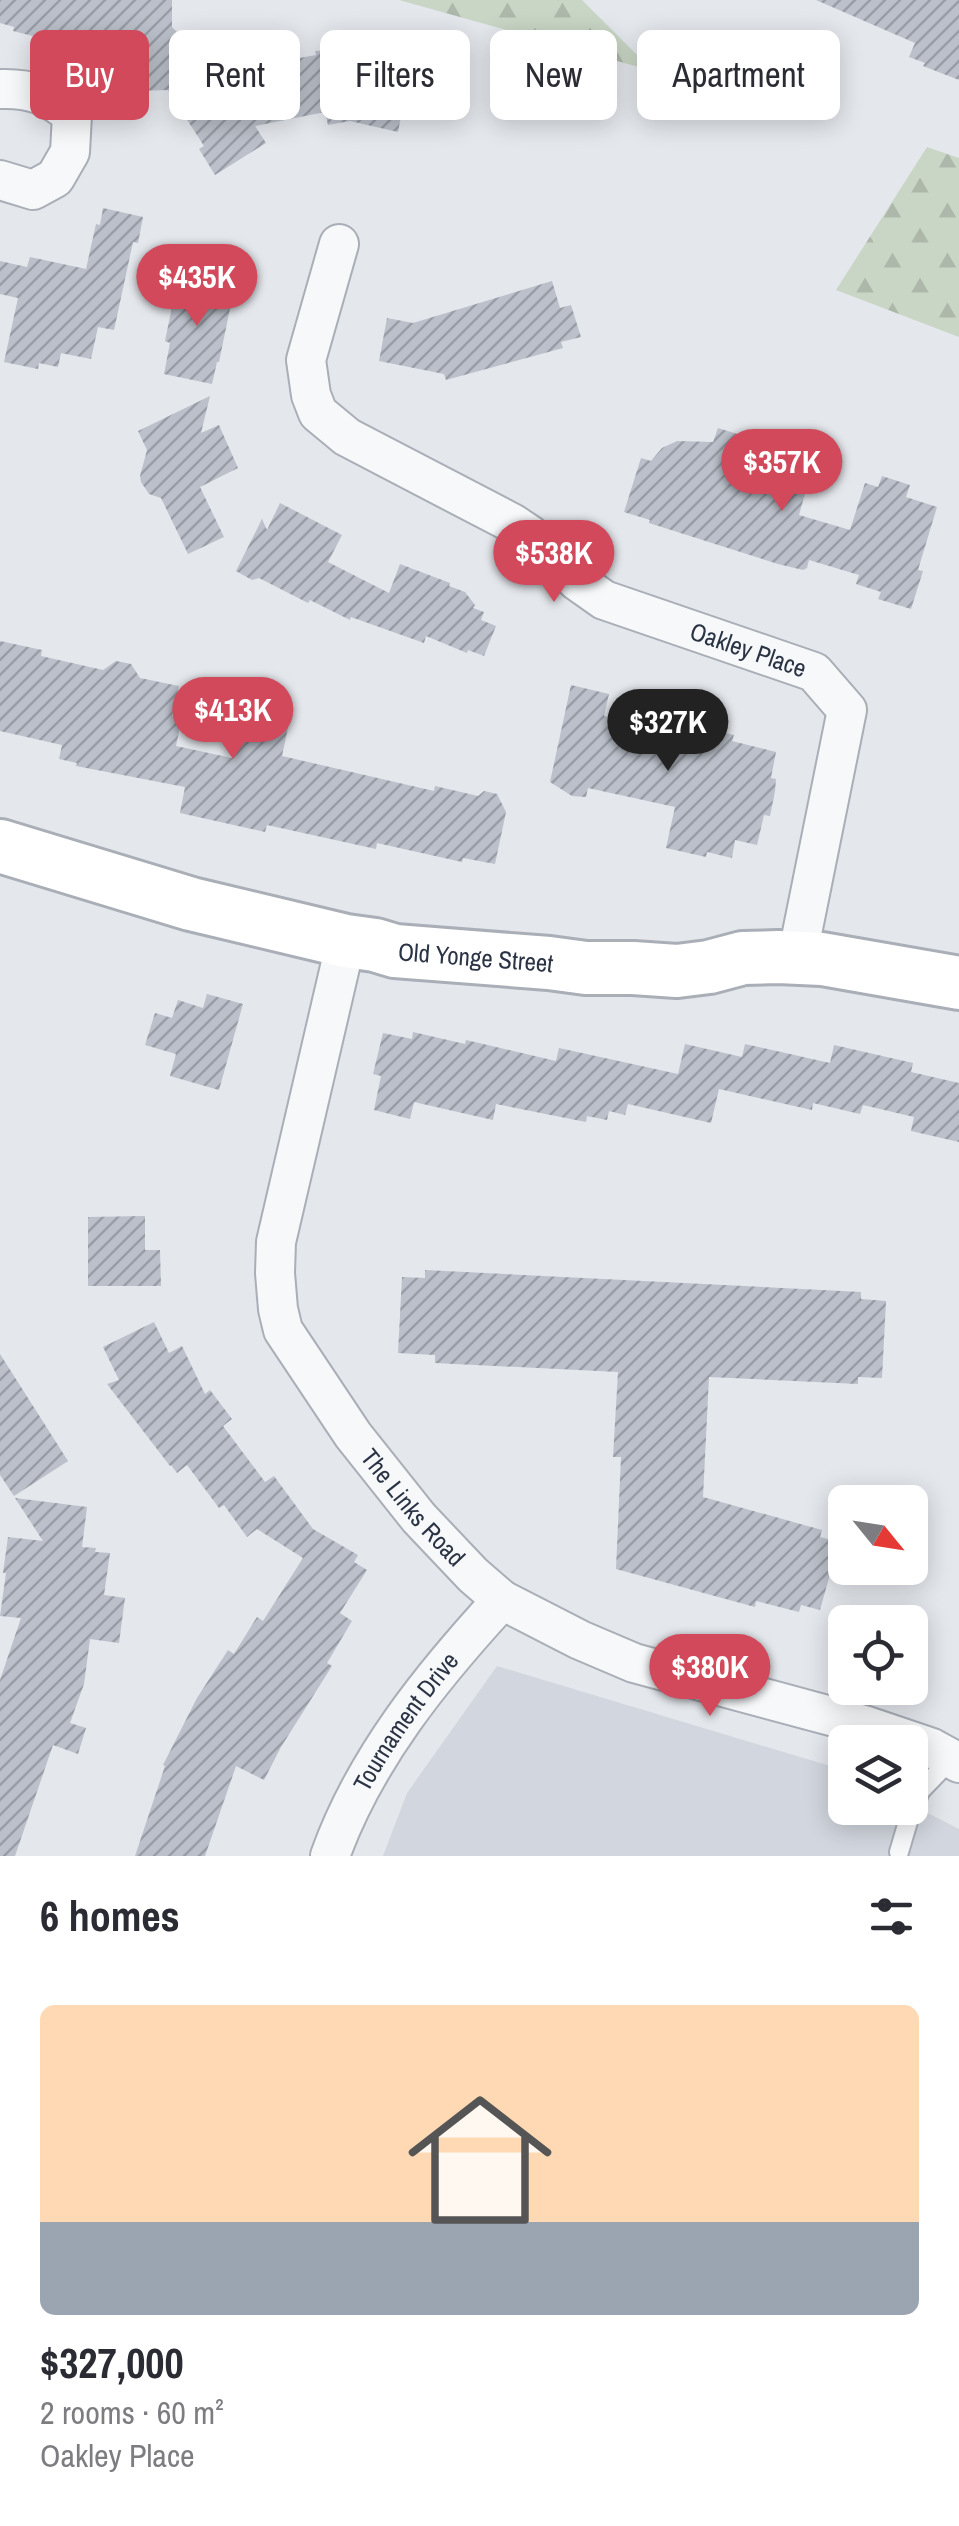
<!DOCTYPE html>
<html lang="en">
<head>
<meta charset="utf-8">
<style>
  body { margin:0; font-family:"Archivo Narrow",sans-serif; background:#f7f7f7; color:#2b2b33; height:100vh; display:flex; flex-direction:column; font-size:38px; white-space:nowrap }
  * { box-sizing:border-box; margin:0 }
  p { font-size:32px; color:#7c7c81 }
  .icon { flex:none; width:55px; height:55px; fill:none; stroke:currentColor; stroke-width:2; stroke-linecap:round; stroke-linejoin:round }
  .map { position:relative; height:1856px; overflow:hidden }
  .details { display:flex; flex-direction:column; background:#fff; flex:1 }
  .details>* { flex:none }
  .banner { position:absolute; left:30px; top:30px; width:900px; height:90px; display:flex; gap:20px }
  .needle { width:65px; rotate:120deg }
  .buttons { position:absolute; left:828px; top:1485px; display:grid; gap:20px }
  .buttons a { display:grid; place-items:center; width:100px; height:100px; border-radius:15px; background:#fff; box-shadow:0 5px 25px #0003; font-size:50px }
  .price { position:absolute; translate:-50% -85px; padding:0 22px; border-radius:35px; background:#d1495b; color:#fff; font-size:32px; line-height:65px; filter:drop-shadow(0 2px 5px #0008) }
  .price::after { content:''; position:absolute; left:50%; top:60px; width:30px; height:22px; margin-left:-15px; background:inherit; clip-path:polygon(0 0,100% 0,50% 100%) }
  .price.selected { background:#222; color:#fff }
  ul { padding:0; list-style:none }
  li { display:grid; align-content:center; gap:20px; height:530px; padding:0 40px }
  li span { display:grid; place-items:center; height:310px; border-radius:15px; color:#555 }
  li>.icon { margin-inline-start:auto }
  span .icon { width:180px; height:180px; fill:#fffc; stroke-width:1 }
  li b { font-size:42px }
  h2 { display:flex; justify-content:space-between; align-items:center; height:120px; padding:0 40px; font-size:42px }
  .chip { padding:0 35px; border-radius:15px; background:#fff; box-shadow:0 5px 25px #0003; font-size:35px; line-height:90px }
  .chip.selected { background:#d1495b; color:#fff }
  .map>svg:first-child { display:block }
  .built { fill:#d2d6de }
  .forest { fill:url(#forest-firs) }
  .building { fill:url(#building-hatch) }
  .lines { fill:none; stroke-linecap:round; stroke-linejoin:round }
  .lane-casing { stroke:#a9aeb7; stroke-width:22 }
  .street-casing { stroke:#a9aeb7; stroke-width:42 }
  .secondary-casing { stroke:#a9aeb7; stroke-width:58 }
  .lane { stroke:#f7f8fa; stroke-width:18 }
  .street { stroke:#f7f8fa; stroke-width:38 }
  .secondary { stroke:#fff; stroke-width:52 }
  .labels { text-anchor:middle; dominant-baseline:central; stroke-width:9; stroke-linejoin:round; paint-order:stroke }
  .street-label { font-size:25px; fill:#2b3445; stroke:#f4f6f9 }
</style>
</head>
<body>
<div class="map">
<svg width="959" height="1856" viewBox="0 0 959 1856">
  <defs>
    <pattern id="forest-firs" width="22" height="20" patternUnits="userSpaceOnUse" patternTransform="scale(2.5)"><rect width="22" height="20" fill="#c9d6c5"/><path d="M5 1l3.5 6h-7zM16 11l3.5 6h-7z" fill="#adb8ab"/></pattern>
    <pattern id="building-hatch" width="6" height="6" patternUnits="userSpaceOnUse" patternTransform="scale(2.5)"><rect width="6" height="6" fill="#bbc0ca"/><path d="M-1 1l2-2M0 6l6-6M5 7l2-2" fill="none" stroke="#989da6"/></pattern>
  </defs>
  <rect width="100%" height="100%" fill="#e4e7ec"/>
  <path class="built" d="M497,1666l343,103 5,2v37h65v-4l49,25v27h-576l24,-63z"/>
  <g class="forest">
    <path d="M399,0h183l71,71z"/>
    <path d="M927,147l32,11v179l-123,-47z"/>
  </g>
  <g class="building">
    <path d="M0,0h172v27l25,26 100,26 -3,-20 22,-4 -1,-4 36,-3 48,13 -4,22 12,3 -9,46 -48,-11 -22,4 -3,-13 -70,14 11,17 -51,32 -16,-26 5,-3 -36,-56 -31,1 -4,-3 -9,8 -48,-49 -63,-16 1,-4 -14,-4z"/>
    <path d="M816,0h143v80l-36,-14 2,-3 -16,-6 6,-14z"/>
    <path d="M103,208l40,9 -5,26 -5,-1 -19,88 -16,-3 -7,32 -30,-6 -3,14 -19,-4 -1,6 -34,-7 14,-64 -18,-4v-33l27,6 3,-10 56,12 10,-45 4,1z"/>
    <path d="M210,268l15,30 7,1 -13,63h-2l-5,22 -48,-10 6,-31 -5,-2 10,-49 7,1 4,-20 14,3z"/>
    <path d="M552,281l8,27 11,-3 10,32 -20,5 2,6 -117,32 -2,-6 -65,-13 8,-43 26,5z"/>
    <path d="M210,396l-9,37 18,-8 19,43 -38,19 24,50 -36,17 -27,-56 -12,-4 -8,-12 -1,-6 7,-26 -9,-19z"/>
    <path d="M718,428l29,9 -4,12 61,19 6,8 -11,39 51,15 15,-47 13,4 4,-11 28,9 -4,12 31,10 -19,63 5,1 -12,38 -33,-10 3,-7 -25,-8 3,-9 -50,-15 -2,8 -4,2 -25,-6 -129,-41 1,-3 -26,-8 17,-54 10,3 11,-13 15,-7 36,1z"/>
    <path d="M280,503l62,32 -14,27 61,31 11,-29 50,19 -1,3 16,6 10,13 -2,3 11,4 -3,8 15,6 -12,30 -16,-6 -1,3 -41,-17 -2,7 -73,-26 -1,3 -40,-20 -2,3 -49,-25 -7,2 -16,-9 26,-52 5,11z"/>
    <path d="M0,641l42,9 -1,6 62,14 13,-9 15,3 9,14 39,8 -7,30 10,2 -6,28 56,12 14,-64 47,10 -11,52 152,35 1,-5 43,10 6,-5 13,3 9,18 -11,52 -32,-6 -1,4 -85,-19 -1,6 -109,-24 -2,7 -85,-19 5,-26 -109,-21 1,-3 -18,-4 3,-14 -62,-14z"/>
    <path d="M571,685l38,9 -5,22 74,17 2,-10 54,12 -2,6 44,11 -5,26 5,1 -1,12 -5,25 -6,-1 -7,30 -22,-5 -3,18 -25,-6 -1,5 -40,-9 9,-41 -87,-19 -2,9 -14,-1 -22,-14z"/>
    <path d="M207,994l36,10 -24,86 -49,-14 6,-22 -31,-9 10,-32 17,5 6,-18 25,8z"/>
    <path d="M413,1032l52,12 1,-4 90,21 3,-13 119,26 7,-30 57,13 3,-13 85,19 4,-18 79,18 -2,9 48,11v59l-48,-11 3,-14 -51,-12 -3,9 -47,-11 -1,7 -93,-21 -8,34 -83,-19 -3,11 -16,-4 -2,9 -20,-4 -1,6 -90,-18 -3,16 -79,-18 -4,17 -36,-9 7,-34 -8,-2 10,-41 29,6z"/>
    <path d="M145,1216v34h15l1,36h-73v-69z"/>
    <path d="M425,1270l436,22v7l25,2 -4,77 -24,-1v7l-149,-7 -6,120 119,33 -2,7 19,5 -19,68 -19,-5 -2,7 -43,-11 -1,6 -139,-38 5,-112h-8l5,-85 -183,-9v-8l-37,-2 4,-76 23,1z"/>
    <path d="M154,1322l15,31 13,-7 23,48 5,-4 22,29 -9,7 42,56 9,-6 39,53 45,26 -4,7 13,8 -27,43 12,8 -25,42 5,3 -51,81 -17,33 -28,-14 -31,90h-70l30,-90 -2,-1 34,-67 31,-48 6,4 23,-37 6,4 40,-63 -46,-29 -10,8 -23,-32 -5,3 -32,-43 -10,8 -6,-8 -1,1 -63,-82 12,-4 -16,-33z"/>
    <path d="M0,1354l68,107 -54,35 -14,-21z"/>
    <path d="M15,1498l72,9 -5,40 14,1 -1,4 15,1 -6,42 21,3 -6,45 -29,-4 -6,45 -14,39 16,5 -8,26 -25,-9 -38,111h-15v-176l21,-62 -21,-2 6,-43h-3l5,-36 35,4z"/>
  </g>
  <g class="lines">
    <g class="lane-casing">
      <path id="lane" d="M899,1852l13,-44 9,-18 31,-32"/>
    </g>
    <g class="street-casing">
      <g id="street">
        <path d="M0,89c32,-1 48,6 72,26l-2,37 -15,26 -22,12 -33,-10"/>
        <path id="s1" d="M339,244l-33,116 5,35 7,18 29,24 165,86 18,12 47,46 27,19 210,72 33,38 -50,248"/>
        <path id="s2" d="M346,941l-70,301 -1,31 3,36 5,21 70,105 66,83 54,57 29,25 78,40 54,23 230,62 68,23 27,15"/>
        <path id="s3" d="M330,1856c35,-98 103,-181 172,-256"/>
      </g>
    </g>
    <g class="secondary-casing">
      <g id="secondary">
        <path id="s4" d="M0,846l191,58 155,37 29,4 20,6 154,12 37,5h47l44,3 32,-4 34,-9 35,-1 44,2 137,24"/>
      </g>
    </g>
    <use href="#lane" class="lane"/>
    <use href="#street" class="street"/>
    <use href="#secondary" class="secondary"/>
  </g>
  <g class="labels">
    <g class="street-label">
      <text stroke="none"><textPath href="#s1" startOffset="672">Oakley Place</textPath></text>
      <text stroke="none"><textPath href="#s4" startOffset="490">Old Yonge Street</textPath></text>
      <text stroke="none"><textPath href="#s2" startOffset="618">The Links Road</textPath></text>
      <text stroke="none"><textPath href="#s3" startOffset="155">Tournament Drive</textPath></text>
    </g>
  </g>
</svg>
<div class="buttons">
<a><svg class="needle" viewBox="-14 -14 28 28"><path d="M0-13l5 13h-10z" fill="#e53935"/><path d="M0 13l5-13h-10z" fill="#7c7c81"/></svg></a>
<a><svg class="icon" aria-label="locate" viewBox="0 0 24 24"><circle cx="12" cy="12" r="6"/><path d="M12 2v4M12 18v4M2 12h4M18 12h4"/></svg></a>
<a><svg class="icon" aria-label="layers" viewBox="0 0 24 24"><path d="M12 4l9 5-9 5-9-5zM3 14l9 5 9-5"/></svg></a>
</div>
<b class="price" style="left:197px;top:329px">$435K</b>
<b class="price" style="left:782px;top:514px">$357K</b>
<b class="price" style="left:554px;top:605px">$538K</b>
<b class="price" style="left:233px;top:762px">$413K</b>
<b class="price selected" style="left:668px;top:774px">$327K</b>
<b class="price" style="left:710px;top:1719px">$380K</b>
<div class="banner">
<a class="chip selected">Buy</a>
<a class="chip">Rent</a>
<a class="chip">Filters</a>
<a class="chip">New</a>
<a class="chip">Apartment</a>
</div>
</div>
<section class="details">
<h2>6 homes<svg class="icon" aria-label="filters" viewBox="0 0 24 24"><path d="M4 7h16M4 17h16"/><circle cx="9" cy="7" r="2"/><circle cx="15" cy="17" r="2"/></svg></h2>
<ul>
<li><span style="background:linear-gradient(#ffd9b3 70%,#9aa5b1 0)"><svg class="icon" aria-label="home" viewBox="0 0 24 24"><path d="M3 11l9-7 9 7M6 9v11h12V9"/></svg></span><div><b>$327,000</b><p>2 rooms · 60 m²</p><p>Oakley Place</p></div></li>
</ul>
</section>
</body>
</html>
